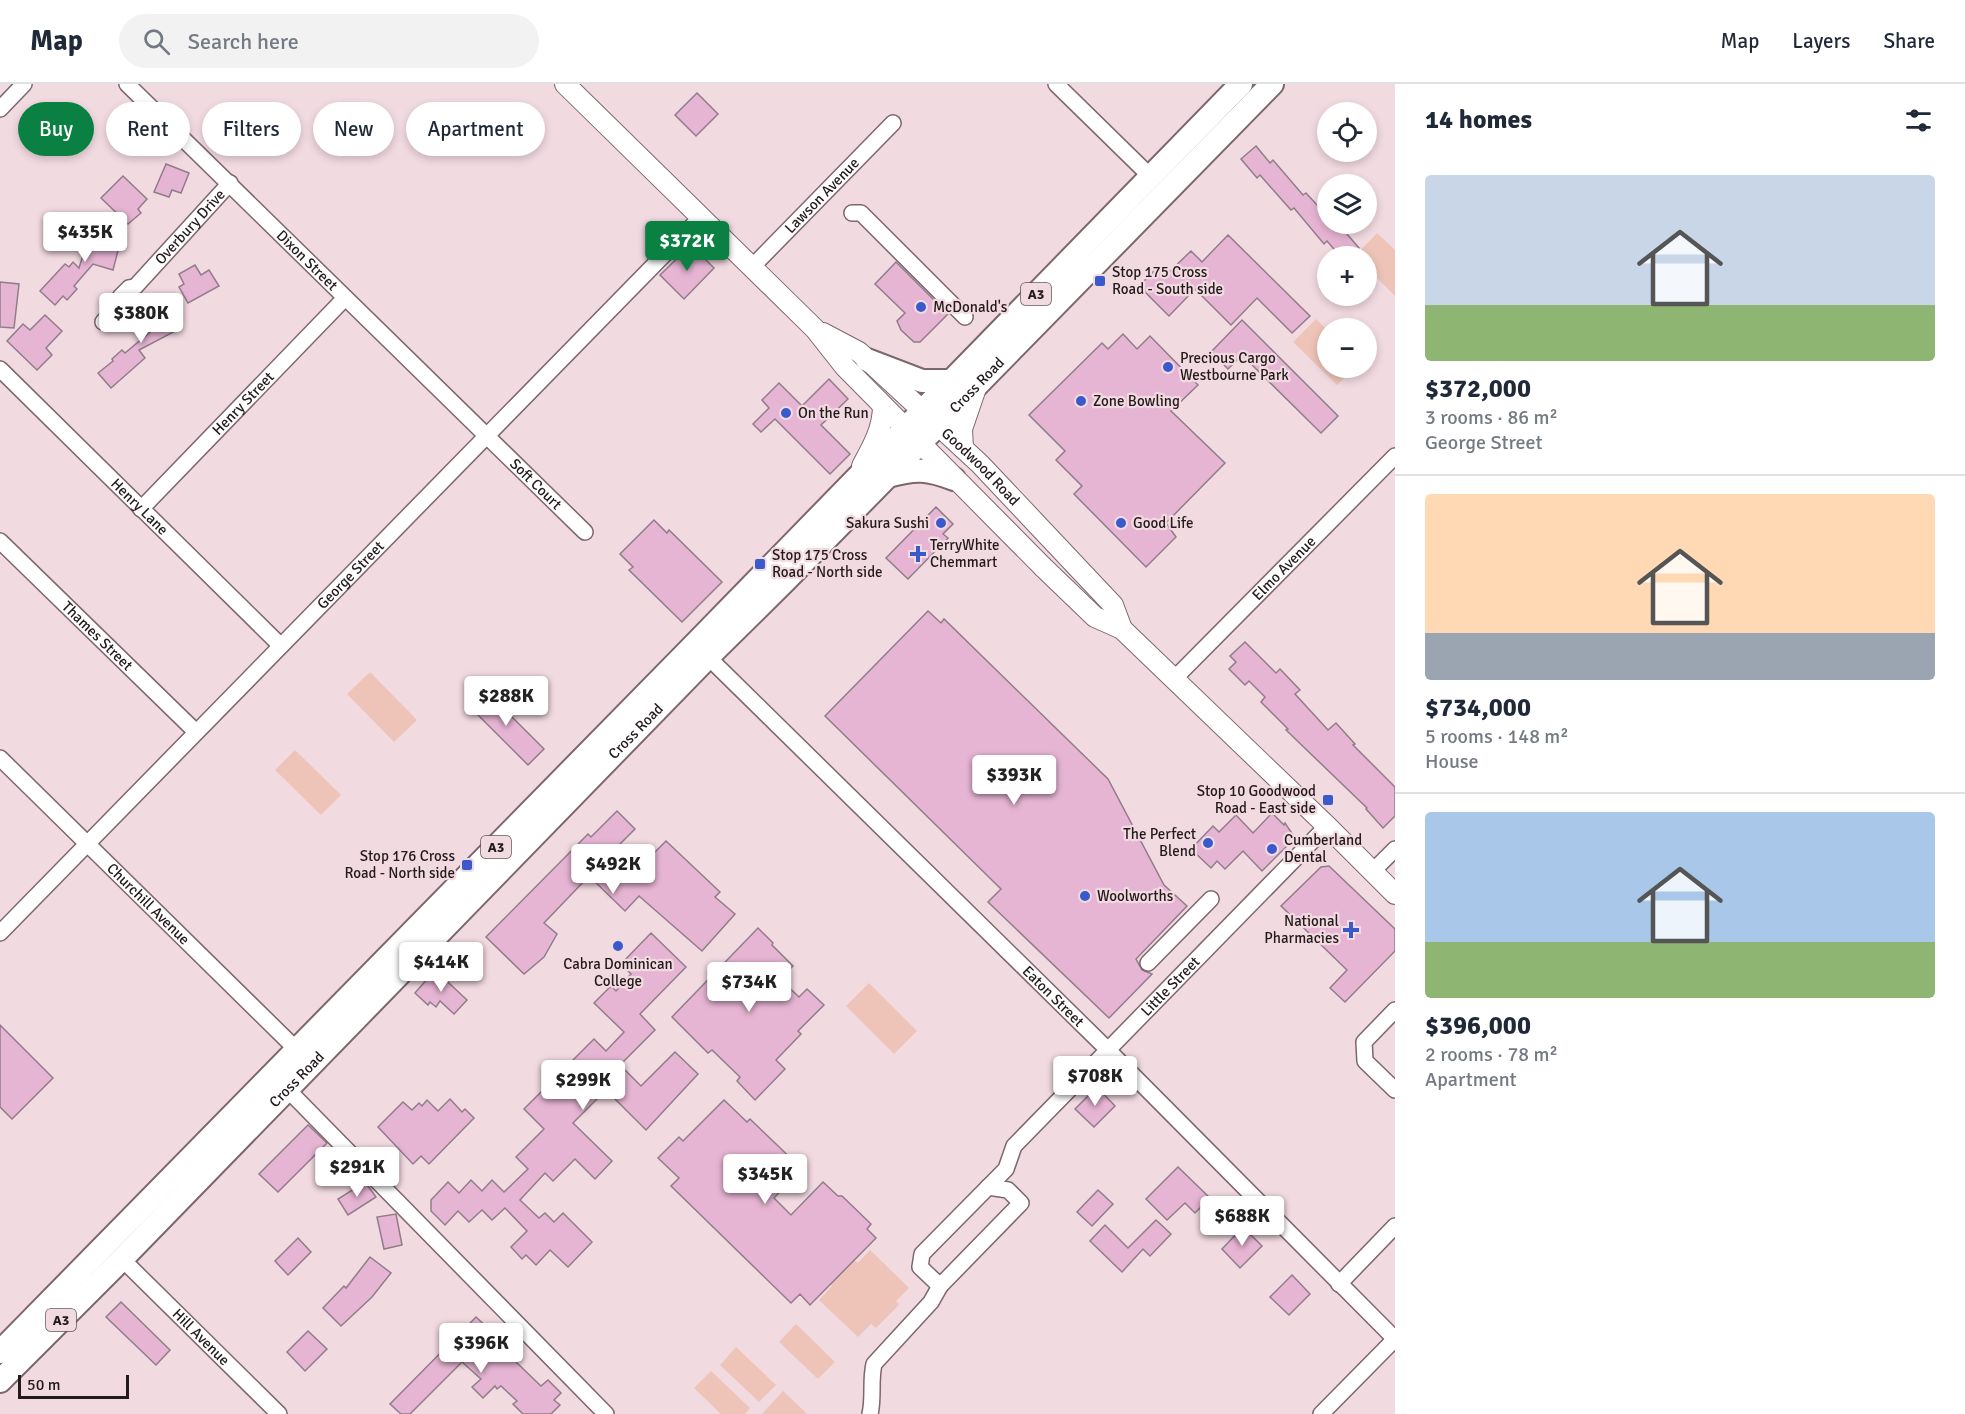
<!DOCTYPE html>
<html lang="en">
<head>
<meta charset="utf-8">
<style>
  body { margin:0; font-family:Signika,sans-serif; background:#f2f2f3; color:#1f2937; height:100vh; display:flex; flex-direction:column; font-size:22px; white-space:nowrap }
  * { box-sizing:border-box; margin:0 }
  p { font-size:20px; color:#747a83 }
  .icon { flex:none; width:33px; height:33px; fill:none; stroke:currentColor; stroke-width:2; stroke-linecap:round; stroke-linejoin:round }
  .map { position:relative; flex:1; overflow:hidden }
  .drawer { display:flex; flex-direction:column; background:#fff; width:570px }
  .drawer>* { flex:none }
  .hud { position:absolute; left:18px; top:18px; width:570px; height:54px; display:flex; gap:12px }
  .buttons { position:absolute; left:1317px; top:18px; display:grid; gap:12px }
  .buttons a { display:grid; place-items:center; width:60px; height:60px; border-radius:50%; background:#fff; box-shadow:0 3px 9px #0003; font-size:30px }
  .scale { position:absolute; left:18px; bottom:15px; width:111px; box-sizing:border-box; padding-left:6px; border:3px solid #231a1c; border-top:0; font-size:16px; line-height:21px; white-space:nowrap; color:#231a1c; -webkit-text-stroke:4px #f2dae1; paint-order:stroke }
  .price { position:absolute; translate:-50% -51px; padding:0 14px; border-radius:6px; background:#fff; color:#222; font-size:20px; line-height:39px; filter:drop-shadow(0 2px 3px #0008) }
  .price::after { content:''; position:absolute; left:50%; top:36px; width:18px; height:14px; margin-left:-9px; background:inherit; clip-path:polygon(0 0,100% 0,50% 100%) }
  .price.current { background:#0b8043; color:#fff }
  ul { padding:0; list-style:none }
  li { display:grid; align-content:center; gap:12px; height:318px; padding:0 30px }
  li+li { border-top:2px solid #e0e1e3 }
  li span { display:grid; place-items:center; height:186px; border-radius:6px; color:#555 }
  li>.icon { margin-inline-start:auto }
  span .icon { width:108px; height:108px; fill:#fffc; stroke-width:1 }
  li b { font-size:26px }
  h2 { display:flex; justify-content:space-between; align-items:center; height:72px; padding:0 30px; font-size:26px }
  .pill { padding:0 21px; border-radius:27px; background:#fff; box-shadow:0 3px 9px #0003; font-size:21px; line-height:54px }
  .pill.current { background:#0b8043; color:#fff }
  header { display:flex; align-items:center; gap:36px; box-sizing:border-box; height:84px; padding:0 30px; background:#fff; border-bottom:2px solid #e0e1e3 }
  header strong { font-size:28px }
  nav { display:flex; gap:33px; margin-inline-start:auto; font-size:21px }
  .search { width:420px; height:54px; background:#f2f2f3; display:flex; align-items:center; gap:15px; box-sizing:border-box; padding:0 21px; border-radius:33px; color:#747a83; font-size:22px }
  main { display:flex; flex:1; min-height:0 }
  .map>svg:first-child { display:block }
  .green { fill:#eec4b8 }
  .building { fill:#e7b5d4; stroke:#907d89; stroke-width:1.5 }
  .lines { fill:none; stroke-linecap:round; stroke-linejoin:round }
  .minor-casing { stroke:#7c676d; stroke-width:18 }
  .major-casing { stroke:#7c676d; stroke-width:22 }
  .highway-casing { stroke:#7c676d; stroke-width:26 }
  .minor { stroke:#fff; stroke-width:15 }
  .major { stroke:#fff; stroke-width:20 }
  .highway { stroke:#fff; stroke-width:22 }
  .poi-dot { fill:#3a5acb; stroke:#f2dae1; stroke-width:2 }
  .labels { text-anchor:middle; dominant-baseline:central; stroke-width:4.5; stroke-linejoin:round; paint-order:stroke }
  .shield { fill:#f2dae1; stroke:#615457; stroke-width:1.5 }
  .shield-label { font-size:14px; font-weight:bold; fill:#231a1c }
  .street-label { font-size:15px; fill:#231a1c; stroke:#f2dae1 }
  .poi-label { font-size:15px; fill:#231a1c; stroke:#f2dae1; text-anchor:start }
</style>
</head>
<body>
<header>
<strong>Map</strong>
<div class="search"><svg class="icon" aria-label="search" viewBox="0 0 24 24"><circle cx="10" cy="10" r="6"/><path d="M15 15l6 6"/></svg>Search here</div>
<nav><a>Map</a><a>Layers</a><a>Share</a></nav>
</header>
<main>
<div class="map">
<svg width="1395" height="1330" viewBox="0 0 1395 1330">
  <rect width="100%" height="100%" fill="#f2dae1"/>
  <g class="green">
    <path d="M1377,149l18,17v46l-28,-28 -1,-12h-11z"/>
    <path d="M1316,235l11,11 1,38h26l-17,17 -44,-43z"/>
    <path d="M370,588l47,48 -23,22 -47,-48z"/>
    <path d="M295,666l46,45 -20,20 -46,-45z"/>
    <path d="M869,899l48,48 -23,23 -48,-48z"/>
    <path d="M870,1166l39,38 -13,13 3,4 -23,23 -5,-4 -13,13 -39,-37 13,-14 -3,-4 23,-24 6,5z"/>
    <path d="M796,1240l39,38 -17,17 -39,-37z"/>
    <path d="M736,1263l40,38 -17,17 -39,-37z"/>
    <path d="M711,1287l39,37 -5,6h-24l-27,-26z"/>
    <path d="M783,1307l24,23h-45z"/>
  </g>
  <g class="building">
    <path d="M697,9l21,21 -22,22 -21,-21z"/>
    <path d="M1256,62l14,17 3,-3 30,35 3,-2 22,24v7h5l4,4 3,-2 19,22 -9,8h-10l-13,-15 -3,3 -30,-36 -3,2 -31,-35 -3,3 -16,-19z"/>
    <path d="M166,80l23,9 -8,20 -9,-3 -3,7 -15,-5z"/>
    <path d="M123,92l24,23 -9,10 3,4 -13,11 -27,-26z"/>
    <path d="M99,140l24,7 -10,39 -20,-6 -19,22 3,3 -10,11 -4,-4 -8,9 -15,-14 25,-27 4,3 4,-5 6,6 11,-36 6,2z"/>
    <path d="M1228,151l82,81 -18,17 -35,-35 -26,27 -36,-36 -26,27 -30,-30 18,-18 8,8 26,-25 11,11z"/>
    <path d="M691,161l23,23 -30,31 -24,-24z"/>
    <path d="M896,178l52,52 -28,28h-6l-13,-12 -4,-9 8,-8 -30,-29z"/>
    <path d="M195,181l6,10 8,-5 10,16 -31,17 -9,-16 5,-3 -5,-10z"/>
    <path d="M0,198l19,2 -5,44 -14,-1z"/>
    <path d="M170,221l11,23 -42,22 6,8 -34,30 -13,-15 15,-12 -1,-2 10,-9 3,3 25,-21 -10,-18 15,-8 3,5z"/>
    <path d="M45,231l17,16 -16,17 6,7 -15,15 -30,-29 16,-17 7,6z"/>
    <path d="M1242,236l96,96 -17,17 -79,-78 -14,14 -17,-17z"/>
    <path d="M1123,250l14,15 13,-13 48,49 -27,26 54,52 -59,60 10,14 -30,30 -72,-73 8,-8 -26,-26 9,-9 -36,-36 73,-72 6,6z"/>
    <path d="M829,295l19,20 -27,26 29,29 -20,20 -55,-55 -14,13 -8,-8 16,-16 -7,-8 17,-17 23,23z"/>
    <path d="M936,423l17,17 -10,10 5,4 -40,41 -22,-21z"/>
    <path d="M654,436l13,13 2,-3 53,52 -40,40 -53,-52 4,-3 -13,-13z"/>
    <path d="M928,527l13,12 3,-4 164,160 56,106 23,21 -51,53 6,11 10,4 -43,44 -121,-116 13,-13 -176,-173z"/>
    <path d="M1245,558l31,31 4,-4 20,21 -5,4 33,36 8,-7 19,21 -2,1 42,42v29l-12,12 -17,-19 1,-1 -81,-78 2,-1 -27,-27 4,-5 -16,-16 -4,4 -16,-16 7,-7 -6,-6z"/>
    <path d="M484,605l60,60 -16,16 -60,-60z"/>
    <path d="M617,727l18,18 -25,25 21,22 35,-35 54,51 -5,5 20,17 -33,37 -63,-55 -14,15 -36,-35 -45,47 13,11 -13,23 -20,17 -38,-37 102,-103 3,3z"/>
    <path d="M1272,729l12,12 1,-2 10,15 -33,33 -19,-20 -18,18 -8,-8 -6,7 -20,-19 22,-23 6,6 17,-17 17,18z"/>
    <path d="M1329,782l66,63v22l-50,51 -15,-14 17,-18 -66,-64 40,-39z"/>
    <path d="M758,844l15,15 -1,2 21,21 -13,13 19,18 8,-8 17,16 -26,26 3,3 -25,26 9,9 -30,31 -18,-19 3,-4 -28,-27 -4,3 -36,-36z"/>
    <path d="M651,849l35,34 -46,47 15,16 -35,35 21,21 34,-34 23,22 -52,56 -40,-40 -33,33 39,38 -17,18 -20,-20 -22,22 -8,-8 -25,27 19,18 6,-5 9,9 9,-9 29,29 -24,25 -18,-17 -14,15 -10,-10 -4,4 -11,-12 16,-16 -22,-23 -13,12 -10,-10 -13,12 -11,-11 -13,14 -14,-14v-11l17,-18 11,11 12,-13 11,11 10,-11 12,12 24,-23 -12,-12 28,-28 -20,-20 70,-70 12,12 18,-19 -30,-29 17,-17 5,5 15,-17 -10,-10z"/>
    <path d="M435,886l32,30 -13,14 -14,-13 -4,6 -6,-5 -2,3 -13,-12z"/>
    <path d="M0,941l53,53 -41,41 -12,-12z"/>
    <path d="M1097,1003l18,19 -21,21 -19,-18z"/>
    <path d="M450,1015l12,13 3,-3 9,9 -45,46 -8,-8 -8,8 -35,-37 25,-25 9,8 7,-7 3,3 5,-6 11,11z"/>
    <path d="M724,1016l23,22 3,-3 52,50 -28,29 17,17 32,-33 15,14h4l29,28 -4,5 9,9 -66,67 -10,-11 -9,9 -120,-117 8,-8 -21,-20 21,-21 4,4z"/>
    <path d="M308,1041l19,18 -49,49 -19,-18z"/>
    <path d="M1178,1083l32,31 -15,15 -10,-10 -18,17 -21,-21z"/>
    <path d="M365,1098l11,15 -28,18 -10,-16z"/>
    <path d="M1098,1106l15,14 -21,22 -15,-14z"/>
    <path d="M396,1130l6,31 -18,4 -7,-32z"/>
    <path d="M1156,1136l15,14 -21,22 -7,-7 -21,23 -32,-31 15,-16 23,23z"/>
    <path d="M1243,1143l19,19 -22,22 -18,-19z"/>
    <path d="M298,1154l13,14 -23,23 -13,-14z"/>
    <path d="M370,1173l21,16 -19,24 -31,29 -18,-18 21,-22 2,2z"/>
    <path d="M1292,1191l18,19 -21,21 -19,-18z"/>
    <path d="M121,1218l49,48 -14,15 -50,-48z"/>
    <path d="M476,1233l16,15 -4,3 53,51 7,-6 13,13 -7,7 6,5 -9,9h-28l-10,-10 4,-3 -16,-15 -4,3 -2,-3 -12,12 -11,-11 9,-8 -19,-17 -52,52h-9l-11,-10z"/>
    <path d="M308,1247l19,18 -22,22 -18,-19z"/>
  </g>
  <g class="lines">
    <g class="minor-casing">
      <g id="minor">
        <path id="s1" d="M127,0l458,448"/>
        <path d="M1056,0l94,92"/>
        <path d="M0,25l24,-25"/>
        <path d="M852,129h9l104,104"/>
        <path id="s2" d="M752,183l141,-144"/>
        <path id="s3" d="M103,238l17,-18v-7l9,-9 6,-1 95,-104"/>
        <path id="s4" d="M0,285l280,276"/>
        <path id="s5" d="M141,425l204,-211"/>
        <path id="s6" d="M0,457l196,191"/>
        <path id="s7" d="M708,573l400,393 287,289"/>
        <path id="s8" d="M1174,595l221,-223"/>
        <path id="s9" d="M0,674l297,292"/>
        <path d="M1373,787l22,-22"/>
        <path id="s10" d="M0,849l700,-715"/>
        <path d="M1148,879l63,-64"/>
        <path d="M1395,926l-31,32 1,19 30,29"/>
        <path d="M287,1005l319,325"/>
        <path id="s11" d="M122,1175l157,155"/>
        <path d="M1339,1200l56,-58"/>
        <path d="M940,1202l81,-83 -13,-13 -20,-3"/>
        <path id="s12" d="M870,1330c4,-17 0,-33 4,-50l57,-62 9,-16 -20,-19 2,-13 84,-85 8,-23 313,-320"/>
        <path d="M1321,1330l74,-75"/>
      </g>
    </g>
    <g class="major-casing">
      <g id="major">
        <path d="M565,0l250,245 30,38 198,200 52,50 27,12 205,197 68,68"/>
        <path id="s13" d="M823,249l36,19 121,112 133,141 9,24"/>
        <path d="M963,364l-1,-19 14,-41"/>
        <path d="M862,382c11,-20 21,-38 21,-60"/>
      </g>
    </g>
    <g class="highway-casing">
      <g id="highway">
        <path d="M867,276l55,21h29"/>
        <path d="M888,392c28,-8 40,-7 66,3"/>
        <path d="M0,1268l695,-708 546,-560"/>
        <path id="s14" d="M0,1297l122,-122 586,-602 77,-76 487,-497"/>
      </g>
    </g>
    <use href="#minor" class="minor"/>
    <use href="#major" class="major"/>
    <use href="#highway" class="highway"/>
  </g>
  <g class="poi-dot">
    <rect x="1094" y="191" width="12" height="12" rx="3"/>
    <circle cx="921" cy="223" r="6"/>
    <circle cx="1168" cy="283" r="6"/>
    <circle cx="1081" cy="317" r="6"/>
    <circle cx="786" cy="329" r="6"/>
    <circle cx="941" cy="439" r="6"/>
    <circle cx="1121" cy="439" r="6"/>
    <path d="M915 461h6v6h6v6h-6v6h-6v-6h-6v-6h6z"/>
    <rect x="754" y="474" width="12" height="12" rx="3"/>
    <rect x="1322" y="710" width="12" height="12" rx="3"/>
    <circle cx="1208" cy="759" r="6"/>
    <circle cx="1272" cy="765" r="6"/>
    <rect x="461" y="775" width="12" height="12" rx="3"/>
    <circle cx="1085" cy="812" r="6"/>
    <path d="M1348 837h6v6h6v6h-6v6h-6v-6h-6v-6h6z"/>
    <circle cx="618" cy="862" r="6"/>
  </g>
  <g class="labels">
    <g class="shield">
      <rect x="1021" y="199" width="30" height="22" rx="4.5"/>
      <rect x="481" y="752" width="30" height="22" rx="4.5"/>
      <rect x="46" y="1225" width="30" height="22" rx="4.5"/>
    </g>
    <g class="shield-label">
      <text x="1036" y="210">A3</text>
      <text x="496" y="763">A3</text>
      <text x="61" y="1236">A3</text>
    </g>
    <g class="street-label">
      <text stroke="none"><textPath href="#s2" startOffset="100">Lawson Avenue</textPath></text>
      <text stroke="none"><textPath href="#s3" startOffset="132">Overbury Drive</textPath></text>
      <text stroke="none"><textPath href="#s1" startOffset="252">Dixon Street</textPath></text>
      <text stroke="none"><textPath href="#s14" startOffset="1395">Cross Road</textPath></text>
      <text stroke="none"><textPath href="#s5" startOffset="147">Henry Street</textPath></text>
      <text stroke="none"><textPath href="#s13" startOffset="208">Goodwood Road</textPath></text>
      <text stroke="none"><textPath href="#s1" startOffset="572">Soft Court</textPath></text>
      <text stroke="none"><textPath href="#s4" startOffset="196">Henry Lane</textPath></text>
      <text stroke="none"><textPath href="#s8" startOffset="156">Elmo Avenue</textPath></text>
      <text stroke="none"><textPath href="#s10" startOffset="501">George Street</textPath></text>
      <text stroke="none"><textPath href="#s6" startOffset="136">Thames Street</textPath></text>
      <text stroke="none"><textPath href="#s14" startOffset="909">Cross Road</textPath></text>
      <text stroke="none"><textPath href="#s9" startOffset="208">Churchill Avenue</textPath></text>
      <text stroke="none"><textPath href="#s12" startOffset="561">Little Street</textPath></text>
      <text stroke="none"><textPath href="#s7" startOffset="484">Eaton Street</textPath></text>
      <text stroke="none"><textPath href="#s14" startOffset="423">Cross Road</textPath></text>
      <text stroke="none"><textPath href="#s11" startOffset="111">Hill Avenue</textPath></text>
    </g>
    <g class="poi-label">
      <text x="1112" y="188">Stop 175 Cross<tspan x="1112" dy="17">Road - South side</tspan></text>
      <text x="933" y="223">McDonald's</text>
      <text x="1180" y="274">Precious Cargo<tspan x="1180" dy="17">Westbourne Park</tspan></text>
      <text x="1093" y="317">Zone Bowling</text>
      <text x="798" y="329">On the Run</text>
      <text x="929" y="439" text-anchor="end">Sakura Sushi</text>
      <text x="1133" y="439">Good Life</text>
      <text x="930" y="461">TerryWhite<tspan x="930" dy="17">Chemmart</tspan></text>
      <text x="772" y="471">Stop 175 Cross<tspan x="772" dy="17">Road - North side</tspan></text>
      <text x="1316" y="707" text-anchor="end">Stop 10 Goodwood<tspan x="1316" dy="17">Road - East side</tspan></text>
      <text x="1196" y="750" text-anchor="end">The Perfect<tspan x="1196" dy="17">Blend</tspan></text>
      <text x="1284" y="756">Cumberland<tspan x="1284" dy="17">Dental</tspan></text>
      <text x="455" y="772" text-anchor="end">Stop 176 Cross<tspan x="455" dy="17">Road - North side</tspan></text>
      <text x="1097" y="812">Woolworths</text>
      <text x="1339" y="837" text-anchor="end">National<tspan x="1339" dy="17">Pharmacies</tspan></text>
      <text x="618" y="880" text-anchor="middle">Cabra Dominican<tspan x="618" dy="17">College</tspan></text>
    </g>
  </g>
</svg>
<div class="buttons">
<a><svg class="icon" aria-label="locate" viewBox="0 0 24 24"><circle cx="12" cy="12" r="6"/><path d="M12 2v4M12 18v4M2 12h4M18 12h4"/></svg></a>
<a><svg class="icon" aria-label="layers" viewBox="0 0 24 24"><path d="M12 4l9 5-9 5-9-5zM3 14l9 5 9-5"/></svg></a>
<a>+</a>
<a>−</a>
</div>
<div class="scale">50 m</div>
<b class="price" style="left:85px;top:179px">$435K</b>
<b class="price current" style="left:687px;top:188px">$372K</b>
<b class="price" style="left:141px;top:260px">$380K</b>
<b class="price" style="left:506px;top:643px">$288K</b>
<b class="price" style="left:1014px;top:722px">$393K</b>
<b class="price" style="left:613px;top:811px">$492K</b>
<b class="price" style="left:441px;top:909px">$414K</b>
<b class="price" style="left:749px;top:929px">$734K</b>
<b class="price" style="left:1095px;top:1023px">$708K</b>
<b class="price" style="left:583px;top:1027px">$299K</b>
<b class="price" style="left:357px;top:1114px">$291K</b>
<b class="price" style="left:765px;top:1121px">$345K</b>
<b class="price" style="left:1242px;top:1163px">$688K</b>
<b class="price" style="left:481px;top:1290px">$396K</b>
<div class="hud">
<a class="pill current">Buy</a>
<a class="pill">Rent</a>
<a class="pill">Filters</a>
<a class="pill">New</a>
<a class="pill">Apartment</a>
</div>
</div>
<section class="drawer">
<h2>14 homes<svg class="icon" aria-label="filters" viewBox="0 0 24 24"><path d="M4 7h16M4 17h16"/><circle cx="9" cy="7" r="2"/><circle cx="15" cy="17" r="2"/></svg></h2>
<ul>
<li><span style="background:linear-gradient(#c9d6e8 70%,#8fb573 0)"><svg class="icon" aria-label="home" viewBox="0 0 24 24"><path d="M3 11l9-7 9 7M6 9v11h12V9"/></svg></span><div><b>$372,000</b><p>3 rooms · 86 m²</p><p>George Street</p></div></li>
<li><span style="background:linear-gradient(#ffd9b3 75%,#9aa5b1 0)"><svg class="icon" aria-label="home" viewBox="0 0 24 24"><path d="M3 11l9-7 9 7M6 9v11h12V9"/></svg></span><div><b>$734,000</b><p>5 rooms · 148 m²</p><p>House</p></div></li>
<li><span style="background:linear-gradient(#a9c7e8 70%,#8fb573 0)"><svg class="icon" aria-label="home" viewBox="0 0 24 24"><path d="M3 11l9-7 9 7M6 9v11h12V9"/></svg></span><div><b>$396,000</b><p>2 rooms · 78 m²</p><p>Apartment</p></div></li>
</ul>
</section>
</main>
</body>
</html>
